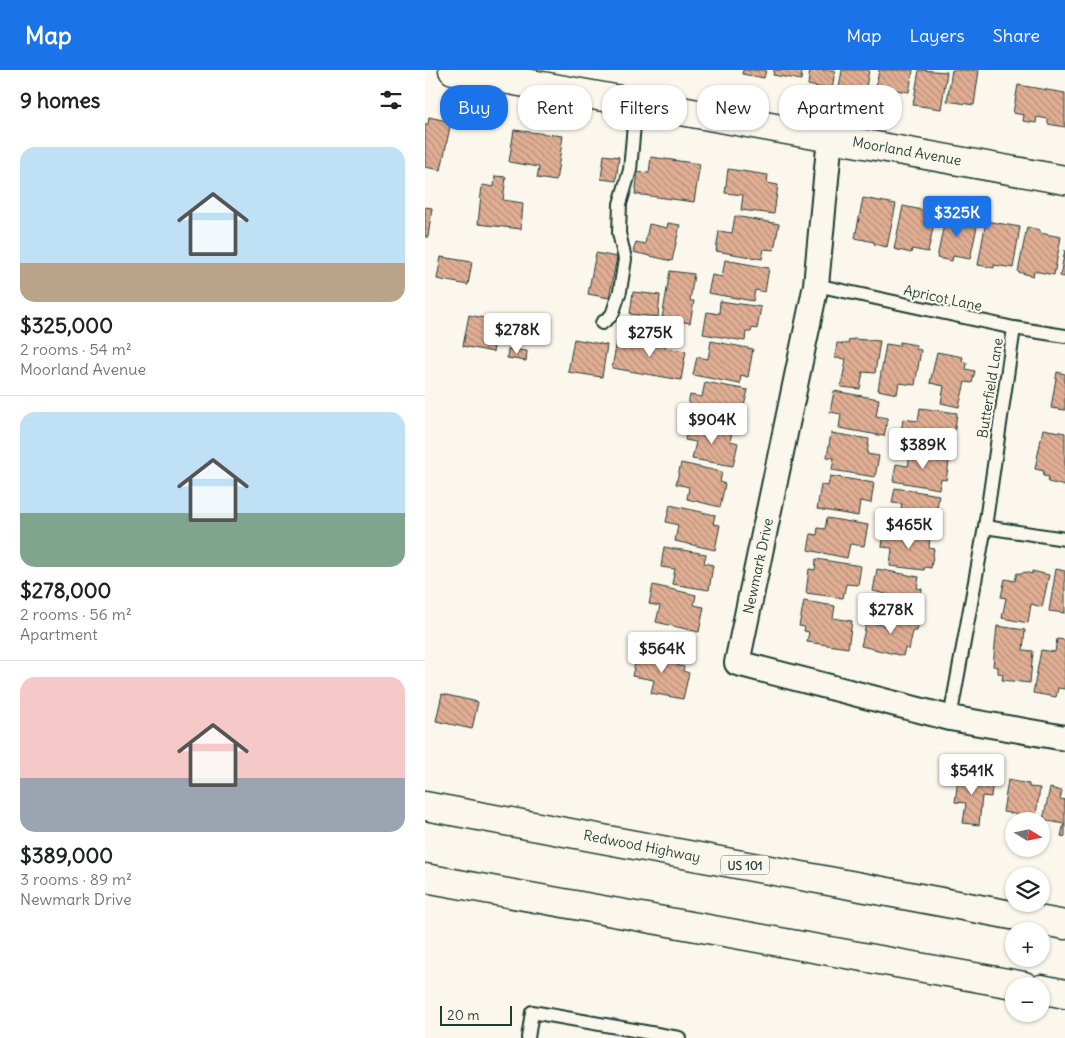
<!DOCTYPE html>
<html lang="en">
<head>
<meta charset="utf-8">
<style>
  body { margin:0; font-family:Delius,sans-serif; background:#f6f6f6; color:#202124; height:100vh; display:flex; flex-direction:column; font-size:19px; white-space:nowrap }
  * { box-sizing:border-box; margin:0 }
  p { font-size:16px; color:#757577 }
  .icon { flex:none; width:28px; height:28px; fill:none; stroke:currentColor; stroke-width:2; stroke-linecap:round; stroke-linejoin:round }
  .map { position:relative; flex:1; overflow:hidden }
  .panel { display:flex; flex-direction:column; background:#fff; width:425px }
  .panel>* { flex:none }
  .banner { position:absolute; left:15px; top:15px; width:475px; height:45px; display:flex; gap:10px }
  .needle { width:32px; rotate:100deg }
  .buttons { position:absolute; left:580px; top:742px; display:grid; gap:10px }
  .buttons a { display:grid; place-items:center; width:45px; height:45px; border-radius:50%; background:#fff; box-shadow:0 1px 4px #0004; font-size:25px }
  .scale { position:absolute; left:15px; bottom:12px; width:72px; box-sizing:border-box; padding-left:5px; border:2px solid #1f3d34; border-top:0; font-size:14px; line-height:18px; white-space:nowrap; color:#1f3d34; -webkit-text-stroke:4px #fbf7ec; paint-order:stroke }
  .price { position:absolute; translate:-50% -42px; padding:0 11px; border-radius:5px; background:#fff; color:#222; font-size:16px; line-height:32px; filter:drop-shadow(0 1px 2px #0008) }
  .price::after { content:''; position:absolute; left:50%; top:30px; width:15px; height:11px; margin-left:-8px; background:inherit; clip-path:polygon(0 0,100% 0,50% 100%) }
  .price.on { background:#1a73e8; color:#fff }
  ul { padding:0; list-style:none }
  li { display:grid; align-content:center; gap:10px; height:265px; padding:0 20px }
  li+li { border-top:1px solid #e0e0e0 }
  li span { display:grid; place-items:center; height:155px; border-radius:15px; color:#555 }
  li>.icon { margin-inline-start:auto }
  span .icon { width:90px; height:90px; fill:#fffc; stroke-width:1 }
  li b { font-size:21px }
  h2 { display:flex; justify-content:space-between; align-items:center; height:60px; padding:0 20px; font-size:21px }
  .chip { padding:0 18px; border-radius:20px; background:#fff; box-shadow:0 1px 4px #0004; font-size:18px; line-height:45px }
  .chip.on { background:#1a73e8; color:#fff }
  header { display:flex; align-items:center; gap:30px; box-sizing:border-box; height:70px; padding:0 25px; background:#1a73e8; color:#fff }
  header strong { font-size:24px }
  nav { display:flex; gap:28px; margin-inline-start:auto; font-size:18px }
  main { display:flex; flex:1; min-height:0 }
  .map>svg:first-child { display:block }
  .building { fill:url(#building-back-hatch); stroke:#1f3d34 }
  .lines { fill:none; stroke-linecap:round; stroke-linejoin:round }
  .service-casing { stroke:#1f3d34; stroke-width:16 }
  .minor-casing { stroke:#1f3d34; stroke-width:28 }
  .tertiary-casing { stroke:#1f3d34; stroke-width:31 }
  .motorway-casing { stroke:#1f3d34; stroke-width:31 }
  .service { stroke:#fbf7ec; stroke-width:12 }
  .minor { stroke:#fbf7ec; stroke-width:24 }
  .tertiary { stroke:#fbf7ec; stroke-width:28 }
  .motorway { stroke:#fbf7ec; stroke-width:28 }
  .labels { text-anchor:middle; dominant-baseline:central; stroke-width:4.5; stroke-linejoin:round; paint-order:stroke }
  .shield { fill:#fbf7ec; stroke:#61756b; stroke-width:1 }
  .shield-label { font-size:12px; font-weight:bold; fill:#1f3d34 }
  .street-label { font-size:14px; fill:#1f3d34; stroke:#fbf7ec }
</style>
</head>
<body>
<header>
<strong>Map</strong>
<nav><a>Map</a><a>Layers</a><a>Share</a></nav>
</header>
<main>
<section class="panel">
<h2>9 homes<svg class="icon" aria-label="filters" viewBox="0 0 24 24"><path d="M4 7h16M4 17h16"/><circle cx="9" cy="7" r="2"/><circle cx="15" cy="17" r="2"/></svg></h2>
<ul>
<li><span style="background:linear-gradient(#bfe0f5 75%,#b9a48a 0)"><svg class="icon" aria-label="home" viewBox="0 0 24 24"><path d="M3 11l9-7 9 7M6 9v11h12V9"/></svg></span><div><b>$325,000</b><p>2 rooms · 54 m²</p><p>Moorland Avenue</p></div></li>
<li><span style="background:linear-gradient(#bfe0f5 65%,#7fa58c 0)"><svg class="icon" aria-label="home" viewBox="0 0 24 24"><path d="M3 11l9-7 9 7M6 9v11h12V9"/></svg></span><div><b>$278,000</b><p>2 rooms · 56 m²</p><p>Apartment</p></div></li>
<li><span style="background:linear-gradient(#f6c9c9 65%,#9aa5b1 0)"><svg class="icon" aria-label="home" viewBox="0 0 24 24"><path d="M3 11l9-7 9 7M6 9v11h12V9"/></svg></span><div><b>$389,000</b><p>3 rooms · 89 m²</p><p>Newmark Drive</p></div></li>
</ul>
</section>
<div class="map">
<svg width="640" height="968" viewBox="0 0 640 968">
  <defs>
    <pattern id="building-back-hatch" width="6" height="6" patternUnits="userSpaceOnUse" patternTransform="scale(1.25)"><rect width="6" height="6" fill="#e1ae94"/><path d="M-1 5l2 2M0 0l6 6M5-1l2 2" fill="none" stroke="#b68f7a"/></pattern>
  </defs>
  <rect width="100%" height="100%" fill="#fbf7ec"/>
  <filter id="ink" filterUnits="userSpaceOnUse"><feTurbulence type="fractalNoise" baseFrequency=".02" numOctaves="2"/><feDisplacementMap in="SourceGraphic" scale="10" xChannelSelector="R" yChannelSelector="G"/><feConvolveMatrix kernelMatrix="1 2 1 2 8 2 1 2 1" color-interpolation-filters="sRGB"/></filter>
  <g filter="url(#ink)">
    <g class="building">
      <path d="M318,0h23l-2,8 -22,-4z"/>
      <path d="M349,0h28l-1,10 -28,-5z"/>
      <path d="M385,0h25l-3,20 -24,-5z"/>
      <path d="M417,0h27l-4,23 -26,-5z"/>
      <path d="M454,0h34l-4,22 -13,-2 -3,12 -19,-4z"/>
      <path d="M494,0l28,2 -6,37 -28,-4z"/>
      <path d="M527,0h27l-5,35 -27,-4z"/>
      <path d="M593,15l47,8v34l-17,-3v-5l-11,-2 -1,6 -13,-2 1,-6 -11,-2z"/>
      <path d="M4,47l22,5 -10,48 -16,-3v-43h3z"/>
      <path d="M89,60l49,6 -7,45 -19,-3 2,-11 -30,-5z"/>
      <path d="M179,85l15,2 -3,24 -15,-2z"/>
      <path d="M226,87l49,7 -6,38 -59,-8 3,-22 11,1z"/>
      <path d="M303,99l40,6 -1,8 11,2 -4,29 -33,-4 2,-15 -18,-2z"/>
      <path d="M70,106l11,1 -3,23 20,3 -2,26 -43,-5 4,-39 12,2z"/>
      <path d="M438,128l33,6 -9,43 -13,-3v-2l-19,-4z"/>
      <path d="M478,136l33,7 -8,39 -16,-3 -1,4 -17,-4z"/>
      <path d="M0,137l7,1 -4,29h-3z"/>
      <path d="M521,145l32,7 -8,37 -17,-3 -1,5 -15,-3z"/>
      <path d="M310,146l44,8 -5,26 -10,-1 -2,10 -46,-8 3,-20 13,2z"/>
      <path d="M561,151l34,6 -7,41 -19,-3v3l-16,-3z"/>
      <path d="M243,153l12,2 -8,36 -39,-9 3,-10 9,2 4,-20 18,4z"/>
      <path d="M602,157l13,3v3l21,4 -7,38 -20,-4 -1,5 -15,-4z"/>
      <path d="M640,180v27l-5,-1z"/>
      <path d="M171,183l21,4 -8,41 -21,-4z"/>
      <path d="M16,187l31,5 -4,23 -31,-6z"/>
      <path d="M300,190l44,8 -4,24 -10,-2 -2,11 -45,-8 4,-18 10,2z"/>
      <path d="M245,201l24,3 -4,27h4l-4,22 -28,-5z"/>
      <path d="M208,222l27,3 -2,22 -28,-3z"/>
      <path d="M295,231l41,6 -4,22 -5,-1 -1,4h-5l-1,9 -42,-7 4,-22 12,2z"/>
      <path d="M44,245l30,6 -6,31 -30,-6z"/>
      <path d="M215,263l26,4 -1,11 21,3 -5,29 -69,-12 5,-27 21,4z"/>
      <path d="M149,269l33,6 -5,32 -34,-5z"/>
      <path d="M429,269l26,2 -5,32 -12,-1 -3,17 -19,-2 5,-28 -11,-1 2,-15 11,1 1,-4z"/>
      <path d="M286,271l42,8 -5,28 -7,-2 -1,9 -47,-9 4,-18 11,2z"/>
      <path d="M475,272l16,3v4l5,1 -6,35 -16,-2 -2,11 -19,-4 8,-46 13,2z"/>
      <path d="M83,279l19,2 -1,10 -19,-3z"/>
      <path d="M512,282l26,5 -1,4 5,2 -1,6 9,2 -3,12 -7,-1 -6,25 -18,-4 3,-17 -14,-3z"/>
      <path d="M632,302l8,2v36l-14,-2z"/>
      <path d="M280,312l43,8 -4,16 -5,-1 -2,9 -6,-1 -3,12 -42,-9 4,-21 12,2z"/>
      <path d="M409,321l45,8 -3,17 12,2 -4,18 -45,-8 2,-14 -11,-2z"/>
      <path d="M495,338l37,5 -3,24 -9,-1 -2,11 -43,-6 3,-22 15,2z"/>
      <path d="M263,354l44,8 -2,9 8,2 -5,23 -41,-7 4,-17 -11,-2z"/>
      <path d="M618,359l22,4v53l-17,-4 1,-5 -6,-1 1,-5 -9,-2z"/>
      <path d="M406,363l38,6 -2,15 12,2 -4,21 -43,-7 2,-12 -7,-1z"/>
      <path d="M486,379l39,7 -4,24 -5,-1 -2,10 -46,-8 3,-17 12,2z"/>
      <path d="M256,393l41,9 -2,10 5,2 -5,23 -33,-8 2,-12 -13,-3z"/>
      <path d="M405,406l44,7 -3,20 -11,-2 -2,15 -41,-7 4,-24 7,1z"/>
      <path d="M470,418l44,7 -5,35 -35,-5 3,-21 -10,-1z"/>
      <path d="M245,435l45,10 -2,9 7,1 -5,25 -40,-9 3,-16 -12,-3z"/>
      <path d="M402,448l41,7 -4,21 -14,-2 -3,14 -39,-8 3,-16 6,1 1,-7 7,1z"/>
      <path d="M459,460l46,7 -1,11 5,1 -3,19 -6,-1 -1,3 -34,-4 2,-18 -10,-1z"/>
      <path d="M239,477l42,7 -2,9 9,2 -4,25 -37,-6 3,-15 -14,-2z"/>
      <path d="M391,489l45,7 -3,19 -12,-1 -3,14 -37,-5 3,-24 6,1z"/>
      <path d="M452,499l42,8 -2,11 5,1 -1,8 3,1 -3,15 -38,-7 3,-12 -13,-3z"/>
      <path d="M631,499l9,2v42l-16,-2z"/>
      <path d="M607,501l17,4 -7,32 -11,-3 -3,19 -26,-5 4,-20 -5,-1 4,-18 10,2 2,-8 5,1 2,-2 8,2z"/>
      <path d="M228,515l43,10 -2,10 10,2 -5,25 -43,-10 4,-16 -11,-2z"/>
      <path d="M379,531l31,5 -2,12 19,3 -4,27 -41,-6 2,-10 -5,-1 1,-4 -6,-1z"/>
      <path d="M463,543l31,7 -2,11h-4l-4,19 -4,-2 -2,8 -42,-10 6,-25 18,5z"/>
      <path d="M572,556l28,4 -2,20 10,1 -3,32 -28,-3 1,-6 -5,-1v-6l-5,-1z"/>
      <path d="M632,569l8,1v49l-7,-1 -2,9 -23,-4 8,-43 14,2z"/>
      <path d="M213,581l22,5v-3l20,5 -2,8 6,1 -1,4 6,2 -6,26 -32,-6 3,-13 -22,-4z"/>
      <path d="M17,624l36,8 -6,27 -36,-8z"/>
      <path d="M534,701l12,2v2l10,2 -1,3 5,1 -1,5 8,1 -1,10 -9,-1 -3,29 -16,-2 3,-20 -11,-1z"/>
      <path d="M583,710l21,4v3l11,1 -5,33h-15l1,-6 -18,-3z"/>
      <path d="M625,718l12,3 -2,8 5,1v37l-4,-1 3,-12 -21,-4z"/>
    </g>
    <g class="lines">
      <g class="service-casing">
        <g id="service">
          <path d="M391,215l198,43 51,8"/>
          <path d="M177,253l10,-8 8,-24 5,-32 -6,-26 1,-29 10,-34 6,-68"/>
          <path d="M560,457l80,12"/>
          <path d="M525,648l35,-191 29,-199"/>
          <path d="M103,968l4,-26 147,26"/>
        </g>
      </g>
      <g class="minor-casing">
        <path id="minor" d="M405,67l-14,148 -79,378 213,55 115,20"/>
      </g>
      <g class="tertiary-casing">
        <path id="tertiary" d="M28,0l612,110"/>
      </g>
      <g class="motorway-casing">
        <g id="motorway">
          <path d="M0,736l640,119"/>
          <path d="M0,808l599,108"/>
          <path d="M616,919l24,5"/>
        </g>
      </g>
      <use href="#service" class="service"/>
      <use href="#minor" class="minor"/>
      <use href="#tertiary" class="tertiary"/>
      <use href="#motorway" class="motorway"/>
    </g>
  </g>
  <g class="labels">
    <rect class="shield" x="296" y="785.5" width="48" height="19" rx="4"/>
    <g class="shield-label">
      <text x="320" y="795">US 101</text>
    </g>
    <g class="street-label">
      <text transform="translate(482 81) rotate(10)">Moorland Avenue</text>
      <text transform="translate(518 228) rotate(12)">Apricot Lane</text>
      <text transform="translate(565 318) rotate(-81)">Butterfield Lane</text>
      <text transform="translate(333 496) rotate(-78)">Newmark Drive</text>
      <text transform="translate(217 776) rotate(11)">Redwood Highway</text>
    </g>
  </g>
</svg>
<div class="buttons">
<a><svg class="needle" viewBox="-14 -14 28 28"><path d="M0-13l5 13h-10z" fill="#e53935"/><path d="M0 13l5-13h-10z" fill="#757577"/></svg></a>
<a><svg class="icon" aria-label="layers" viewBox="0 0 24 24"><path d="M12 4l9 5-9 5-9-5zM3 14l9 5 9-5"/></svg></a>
<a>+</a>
<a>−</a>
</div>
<div class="scale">20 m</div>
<b class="price on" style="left:532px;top:168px">$325K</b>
<b class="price" style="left:92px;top:285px">$278K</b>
<b class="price" style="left:225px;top:288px">$275K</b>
<b class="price" style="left:287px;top:375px">$904K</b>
<b class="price" style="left:498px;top:400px">$389K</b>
<b class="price" style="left:484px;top:480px">$465K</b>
<b class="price" style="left:466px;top:565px">$278K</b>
<b class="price" style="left:237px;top:604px">$564K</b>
<b class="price" style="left:547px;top:726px">$541K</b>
<div class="banner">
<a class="chip on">Buy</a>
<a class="chip">Rent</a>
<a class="chip">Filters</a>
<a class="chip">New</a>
<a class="chip">Apartment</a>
</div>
</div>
</main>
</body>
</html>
